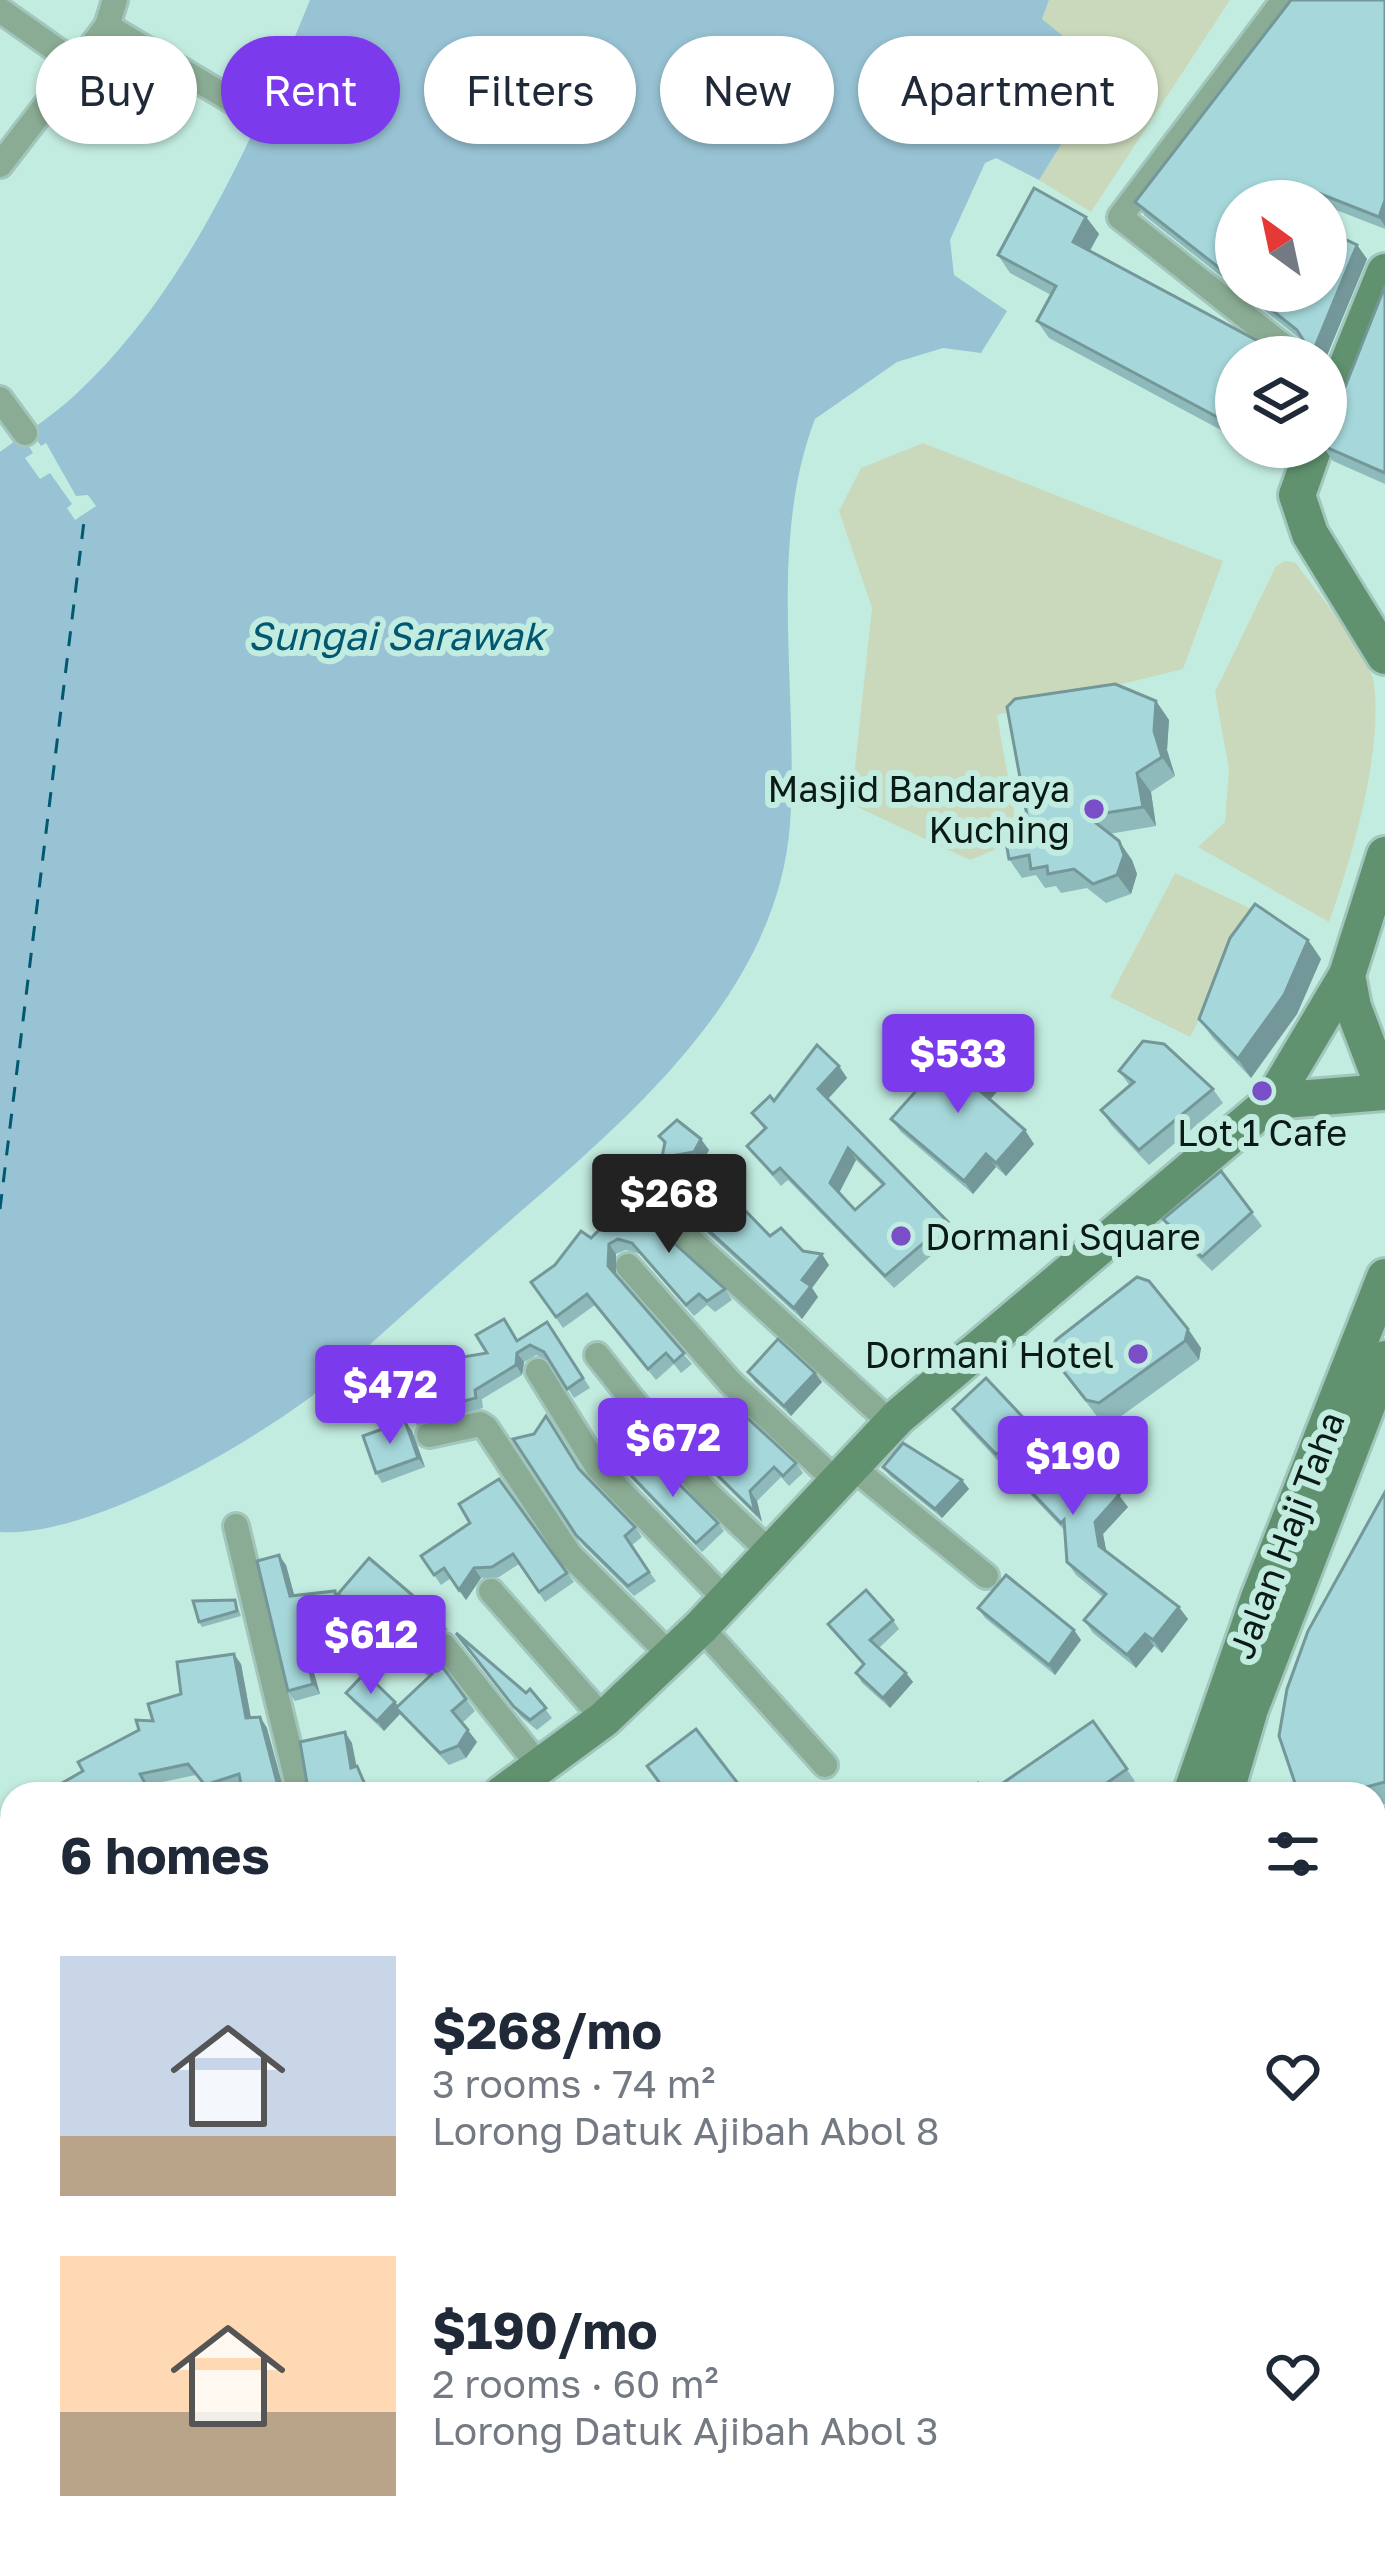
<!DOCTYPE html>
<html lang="en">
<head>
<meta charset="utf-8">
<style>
  body { margin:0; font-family:"Golos Text",sans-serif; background:#f6f6f7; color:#1f2937; height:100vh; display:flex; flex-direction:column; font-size:45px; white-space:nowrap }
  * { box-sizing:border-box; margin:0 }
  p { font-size:39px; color:#747a83 }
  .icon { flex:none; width:66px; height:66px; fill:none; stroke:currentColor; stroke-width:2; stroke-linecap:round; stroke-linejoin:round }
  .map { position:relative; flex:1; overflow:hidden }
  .details { position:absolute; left:0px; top:1782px; width:1386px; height:771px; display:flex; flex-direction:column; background:#fff; border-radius:36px 36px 0 0; box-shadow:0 3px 9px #0004 }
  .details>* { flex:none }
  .hud { position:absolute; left:36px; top:36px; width:1314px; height:108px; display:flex; gap:24px }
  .needle { width:78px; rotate:327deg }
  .controls { position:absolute; left:1215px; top:180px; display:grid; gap:24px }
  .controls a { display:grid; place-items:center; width:132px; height:132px; border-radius:50%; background:#fff; box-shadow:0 3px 9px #0004; font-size:60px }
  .price { position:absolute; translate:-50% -102px; padding:0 27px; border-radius:12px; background:#7c3aed; color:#fff; font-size:39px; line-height:78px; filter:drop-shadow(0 3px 6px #0008) }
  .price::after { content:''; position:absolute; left:50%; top:72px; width:36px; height:27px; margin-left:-18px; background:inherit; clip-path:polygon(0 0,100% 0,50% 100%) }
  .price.current { background:#222; color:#fff }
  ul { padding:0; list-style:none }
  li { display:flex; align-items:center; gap:36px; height:300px; padding:0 60px }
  li span { display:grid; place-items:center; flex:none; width:336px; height:240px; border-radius:0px; color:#555 }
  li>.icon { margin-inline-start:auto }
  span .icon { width:144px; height:144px; fill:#fffc; stroke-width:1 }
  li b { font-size:51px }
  h2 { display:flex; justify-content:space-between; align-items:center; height:144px; padding:0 60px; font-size:51px }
  .chip { padding:0 42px; border-radius:54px; background:#fff; box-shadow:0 3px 9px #0004; font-size:42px; line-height:108px }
  .chip.current { background:#7c3aed; color:#fff }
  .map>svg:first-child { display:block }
  .built { fill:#afe0d3 }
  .green { fill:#cad9bb }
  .water { fill:#98c3d4 }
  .pier { fill:#c3ece1 }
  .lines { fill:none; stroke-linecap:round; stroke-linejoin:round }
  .ferry { stroke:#005871; stroke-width:3; stroke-dasharray:15 12; stroke-linecap:butt }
  .minor-casing { stroke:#a2c6bc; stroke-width:30 }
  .secondary-casing { stroke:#a2c6bc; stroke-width:42 }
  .minor { stroke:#8bac94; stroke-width:24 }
  .secondary { stroke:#60926f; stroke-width:36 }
  .wall { fill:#8fbabc; fill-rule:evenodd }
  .shaded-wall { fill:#749799 }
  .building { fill:#a6d8db; stroke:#749799; stroke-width:3; fill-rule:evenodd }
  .poi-dot { fill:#7a4ec7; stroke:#c3ece1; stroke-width:4.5 }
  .labels { text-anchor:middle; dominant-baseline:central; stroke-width:12; stroke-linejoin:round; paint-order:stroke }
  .poi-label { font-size:36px; fill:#0a1a16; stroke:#c3ece1; text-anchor:end }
  .street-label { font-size:36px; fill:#0a1a16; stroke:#c3ece1 }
  .water-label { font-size:39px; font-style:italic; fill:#005871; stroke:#c3ece1 }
</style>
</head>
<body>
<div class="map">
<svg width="1385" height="2551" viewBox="0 0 1385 2551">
  <rect width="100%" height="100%" fill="#c3ece1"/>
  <path class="built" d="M921,2541h190l4,10h-209z"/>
  <g class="green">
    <path d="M1049,0h181l-139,212 -52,-32 64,-103 -61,-58z"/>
    <path d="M923,443l300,118 -40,108 -186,46 22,125 -49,20 -119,-56 21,-196 -33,-97 22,-43z"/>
    <path d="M1285,561l11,2c21,31 67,81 77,115 12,68 -21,180 -44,244l-131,-75 27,-25 4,-53 -14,-77 61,-126z"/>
    <path d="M1175,873l83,39 -68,125 -80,-40z"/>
  </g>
  <g class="water">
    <path d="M310,0h739l-7,19 57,46 4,12 -64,103 -43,-22 -11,5 -35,77 4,35 53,36 -26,42 -38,-5 -46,14 -82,57c-48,125 -16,273 -25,405 -13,178 -177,307 -301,415 -60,52 -118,105 -177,157 -70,52 -224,142 -312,136v-1080c24,-18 51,-35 74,-56 113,-104 179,-257 236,-396z"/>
    <path d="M0,1925l12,22v135l-12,-28z"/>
    <path d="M573,2541h105l13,10h-103z"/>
  </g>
  <path class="pier" d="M30,430l11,16 5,-3 30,53 12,-1 8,11 -21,14 -8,-12 5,-4 -22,-31 -10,6 -15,-21 8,-5 -11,-17z"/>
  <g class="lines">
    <path class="ferry" d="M0,1209l85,-696"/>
    <g class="minor-casing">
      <g id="minor">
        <path d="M1284,0l-164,217 177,140"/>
        <path d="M0,10l78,55"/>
        <path d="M107,26l131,78"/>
        <path d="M0,165l107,-139 8,-26"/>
        <path d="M0,399l25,34"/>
        <path d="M684,1234l207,189"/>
        <path d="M628,1266l102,116 105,98"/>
        <path d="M597,1355l106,134 68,64"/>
        <path d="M538,1371l60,97 127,131"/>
        <path d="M429,1435l51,-11 6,4 84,127 100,100"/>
        <path d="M850,1465l136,111"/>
        <path d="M236,1526l64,268"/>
        <path d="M491,1591l113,128"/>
        <path d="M701,1627l124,138"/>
        <path d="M444,1646l96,121"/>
        <path d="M1374,1824l11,-3"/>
        <path d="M0,1872l12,10"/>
        <path d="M1374,2066l11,-4"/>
        <path d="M0,2162l12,15"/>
        <path d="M1374,2402l11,-5"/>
        <path d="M1374,2474l11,45"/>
        <path d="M1264,2541l2,10"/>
      </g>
    </g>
    <g class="secondary-casing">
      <g id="secondary">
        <path d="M1326,418l59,-146"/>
        <path d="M1314,447l-17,48 13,39 75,122"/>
        <path d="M1385,855l-38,120 6,32 32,84"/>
        <path d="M1272,1101l113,-9"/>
        <path d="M502,1794l102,-75 97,-92 197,-210 374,-316 75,-126"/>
        <path d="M1191,1794l68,-196 126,-321"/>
        <path d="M1225,1794l25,-85 135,-350"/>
        <path d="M0,1974l12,-1"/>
        <path d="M0,2084l12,-6"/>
        <path d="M1152,2541l2,10"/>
        <path d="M1195,2541l2,10"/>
      </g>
    </g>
    <use href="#minor" class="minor"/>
    <use href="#secondary" class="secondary"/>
  </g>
  <g class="wall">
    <path d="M1385,0v229l-59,-23v-5h-90v87l-91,-72 -10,-14z"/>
    <path d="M1086,217l13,17 -9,17 146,106v81l-187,-100 -12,-17 14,-26 -41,-22 -12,-18z"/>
    <path d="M1357,245l10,14 -41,98h-12l-10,-15 -64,-51h86z"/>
    <path d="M1385,286v198l-52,-23 -10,-14h3z"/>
    <path d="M1156,701l13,19 -2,30 8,26 -24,16 5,34 -47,8 23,26 5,14 -6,20 -25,9 -19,-15 -26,5 -5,-7 -11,2 -9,-13 -14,3 -13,-19 21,-27z"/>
    <path d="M1308,940l13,19 -24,55 -46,64 -38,-40 -14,-19z"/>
    <path d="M839,1066l8,12 -19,21 120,123 8,12 -62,54 -106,-108 -7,6 -34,-40 17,-17 -12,-16zM856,1160l26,25 -27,25 -16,-17z"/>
    <path d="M1119,1071l94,18 10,14 -74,62 -38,-40 -10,-15 29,-24z"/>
    <path d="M991,1074l9,14 -10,12 44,44 -28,32 -10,-9 -23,27 -72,-62 -10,-13z"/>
    <path d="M659,1136l50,14 -7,13 -28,5 40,47 56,21 59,29 -17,23 6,9 -16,22 -107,-97 -17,-3 -10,13 2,8 55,49 7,11 -17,12 -8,-7 -13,11 -54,-62 -14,-4 -10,4v21l76,89 -11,9 -7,-9 -18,16 -61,-75 -32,23 -32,-46 120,-88 -10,-13 18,-9 5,-28z"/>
    <path d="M1221,1171l41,55 -50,45 -39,-38 -10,-14z"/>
    <path d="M547,1322l43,66 -16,10 -24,-37 -14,-6 -12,7 -2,13 -40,24 1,9 -66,17 -7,-10 -2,-36 18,-21 4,5 57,-10 30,-12z"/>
    <path d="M1188,1329l13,19 -2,12 -86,62 -14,-3 -50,-66z"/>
    <path d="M748,1372l67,1 7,9 -31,34 -36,-34z"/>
    <path d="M953,1409l98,38 77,60 -25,27 3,18 82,67 -26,34 -8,-7 -18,22 -43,-35 -9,-13 19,-23 -27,-22 -9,-13 -2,-31 -35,-37 -9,-13 10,-10 -11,-10 -16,6 -42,-45z"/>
    <path d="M412,1431l13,36 -43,16 -6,-10z"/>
    <path d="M513,1439l68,33 54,55 7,10 -11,9 25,35 -22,15 -51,-51z"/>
    <path d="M702,1460l94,3 7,10 -14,13 -8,-9 -24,24 5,21 -53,-53z"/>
    <path d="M883,1467l79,13 7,9 -27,29 -52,-42z"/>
    <path d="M624,1468l48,22 46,33 6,8 -22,21 -72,-75z"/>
    <path d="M499,1479l75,103 -29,20 -26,-38 -20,13 -18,1 -15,22 -15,-22 -10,7 -20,-29 49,-33z"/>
    <path d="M1385,1492v312l-11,3v-13h-74l-2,-2z"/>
    <path d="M286,1565l8,30 41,-4 7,10 3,31 -29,2 10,35 -12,4 6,21 -25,7 -7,-10z"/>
    <path d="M338,1594l101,24 9,12 -15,4 -5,13 47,64 -13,12 15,19 -11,16 -17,7 -49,-51 -16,17 -31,-29 -7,-9 52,13 31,-29 -82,-70z"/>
    <path d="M235,1600l6,16 -39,11 -3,-5z"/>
    <path d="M978,1608l96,22 7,10 -26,35 -70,-57z"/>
    <path d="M893,1620l6,9 -20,19 27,25 7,9 -23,26 -28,-25 -6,-10 7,-8 -35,-41z"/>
    <path d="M463,1643l63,50 4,-4 22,29 -15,12 -16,-13z"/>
    <path d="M241,1664l10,54 9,-1 7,11 -25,58 -24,8h-7l-15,-19 -48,10 -65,-14 70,-50 28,-27z"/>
    <path d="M1093,1721l42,60 -18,13h-130z"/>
    <path d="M1374,1851l11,32v48l-11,3z"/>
    <path d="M1385,1947v89l-11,4v-89z"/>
    <path d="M12,2281v80l-3,1 -7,-11z"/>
    <path d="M0,2376l11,43h-7l6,55 2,-1v59l-12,3z"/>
    <path d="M132,2541h158l3,4 -9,6h-147z"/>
  </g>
  <g class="shaded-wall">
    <path d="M1308,189l8,12h-13z"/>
    <path d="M1385,200v26l-6,-9z"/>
    <path d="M1086,217l13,17 -14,25 -12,-17z"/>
    <path d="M1357,245l10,14 -41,99 -12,-1 -2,-3z"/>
    <path d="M1156,701l13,19 -2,30 8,26 -13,-19 -8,-26z"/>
    <path d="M1137,773l14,19 5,34 -13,-19z"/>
    <path d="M1119,841l13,19 5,14 -6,20 -14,-19z"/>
    <path d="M1308,940l13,19 -24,55 -46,64 -13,-19z"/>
    <path d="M839,1066l8,12 -21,23 -8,-12z"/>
    <path d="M991,1074l9,14 -13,15 -9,-14z"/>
    <path d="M1025,1130l9,14 -28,32 -10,-13z"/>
    <path d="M701,1139l8,11 -7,13 -8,-11z"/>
    <path d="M848,1148l8,12 -18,35 -8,-12z"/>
    <path d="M986,1154l10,13 -23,27 -9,-13z"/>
    <path d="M670,1208l8,11 -10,13 4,13 -8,-11 -4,-13z"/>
    <path d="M609,1244l7,10v23l-8,-11z"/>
    <path d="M822,1254l7,11 -17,23 6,9 -16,22 -8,-11 8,-28z"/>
    <path d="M1188,1329l13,19 -2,12 -14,-19z"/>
    <path d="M517,1353l7,9 -2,13 -6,-10z"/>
    <path d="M815,1373l7,9 -31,34 -7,-10z"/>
    <path d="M405,1421l7,10 13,36 -7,-9z"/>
    <path d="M962,1480l7,9 -27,29 -7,-9z"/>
    <path d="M750,1491l7,10 5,21 -7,-10z"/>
    <path d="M1119,1495l9,12 -25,27 5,25 -9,-13 -4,-24z"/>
    <path d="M279,1555l7,10 11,40 -7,-9z"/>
    <path d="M474,1568l7,10 -15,22 -7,-10z"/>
    <path d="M335,1591l7,10 3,31 -7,-10z"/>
    <path d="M1179,1607l9,12 -26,34 -9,-13z"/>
    <path d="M424,1621l9,13 -5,13 -9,-12z"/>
    <path d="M309,1624l7,10 10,35 -7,-9z"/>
    <path d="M1074,1630l7,10 -26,35 -6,-10z"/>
    <path d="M1145,1634l9,12 -18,22 -9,-13z"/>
    <path d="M234,1654l7,10 12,65 -7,-11z"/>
    <path d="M308,1663l6,10 6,21 -7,-10z"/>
    <path d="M906,1673l7,9 -23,26 -7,-10z"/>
    <path d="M395,1702l7,9 -6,-3 4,6 -16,17 -7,-10z"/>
    <path d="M260,1717l7,11 18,66h-5z"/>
    <path d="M468,1730l9,12 -11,16 -8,-12z"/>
    <path d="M345,1732l7,11 7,36 -8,-11z"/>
    <path d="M1374,1851l11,32v14l-11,-31z"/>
    <path d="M5,2376l7,11 -1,32 -8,-11z"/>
    <path d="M0,2414l4,5 7,68 -8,-11 -3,-31z"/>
    <path d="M1348,2541h9l2,10h-9z"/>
  </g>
  <g class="building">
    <path d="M1291,0h94v200l-6,17 -71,-28 -5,12h-67v80l-101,-79z"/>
    <path d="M1034,188l52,29 -13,25 213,114 -50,1v70l-199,-106 19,-35 -58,-31z"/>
    <path d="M1326,230l31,15 -45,109 -15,-24 -49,-39h78z"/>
    <path d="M1385,286v187l-59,-26v-12z"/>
    <path d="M1115,684l41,17 -2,30 8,26 -25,16 6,34 -56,9 32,25 5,14 -7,20 -24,9 -19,-15 -26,5 -1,-8 -16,3 -2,-14 -20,4 -4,-22 25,-5 -23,-125 8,-8z"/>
    <path d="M1255,904l53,36 -24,55 -46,64 -39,-40 31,-81z"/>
    <path d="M1143,1041l21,3 49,45 -74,61 -38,-40 33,-28 -15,-11z"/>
    <path d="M817,1045l22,21 -21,23 130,133 -63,54 -105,-108 -7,6 -26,-28 19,-18 -14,-15 18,-17 4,5zM848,1148l36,36 -29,26 -25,-27z"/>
    <path d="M957,1045l34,29 -13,15 47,41 -29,33 -10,-9 -22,27 -73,-62z"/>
    <path d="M677,1120l24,19 -7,13 -29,5 49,58 16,-20 40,41 11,-8 22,23 19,3 -20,26 9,6 -17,22 -107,-97 -17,-3 -10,13 4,13 61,55 -18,12 -8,-7 -13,11 -54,-62 -14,-4 -9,5 -1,22 76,87 -10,9 -8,-9 -18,16 -61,-75 -31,23 -25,-35 24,-17 26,-34 10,7 29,-29 32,-16 -11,-12 18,-9 6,-30 -6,-6z"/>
    <path d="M1221,1171l31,41 -50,45 -39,-38z"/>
    <path d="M1137,1277l12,4 39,48 -3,12 -86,62 -13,-3 -37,-47 7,-13z"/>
    <path d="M504,1319l13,22 30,-19 36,56 -16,11 -23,-37 -14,-7 -13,8 -1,12 -41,25 1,8 -66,17 -13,-28 11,-8 -4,-12 22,-9 2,5 59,-10 -11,-18z"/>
    <path d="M778,1339l37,34 -31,33 -36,-34z"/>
    <path d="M986,1378l65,69 6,-7 62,55 -24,27 4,24 80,61 -26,33 -8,-6 -18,21 -43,-35 22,-26 -39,-32 -3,-42 -3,3 -40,-42 13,-13 -23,-20 -15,6 -43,-45z"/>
    <path d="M743,1414l53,49 -13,13 -9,-9 -24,24 5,21 -53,-52z"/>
    <path d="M546,1416l33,53 56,58 -10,9 24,36 -21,14 -52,-51 -63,-96 21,-5z"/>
    <path d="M405,1421l13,37 -42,15 -13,-37z"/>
    <path d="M903,1443l59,37 -27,29 -52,-42z"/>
    <path d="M643,1455l29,35 7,-6 39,39 -22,20 -72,-75z"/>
    <path d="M499,1479l68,94 -28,19 -26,-38 -21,13 -18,1 -15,22 -15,-22 -10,7 -13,-19 49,-33 -11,-19z"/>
    <path d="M1385,1492v290l-30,8 -3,4h-49l-5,-2 -19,-56 8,-47 21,-58z"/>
    <path d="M279,1555l11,41 45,-5 3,31 -29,2 10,36 -11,3 5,21 -25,7 -31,-130z"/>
    <path d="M369,1558l70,60 -15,3 -5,14 47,64 -14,12 16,19 -10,16 -18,7 -44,-45 36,-34 -40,-34 5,-6 -9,3 -50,-43z"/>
    <path d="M1006,1575l68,55 -25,35 -71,-57z"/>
    <path d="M866,1590l27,30 -23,20 36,33 -23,25 -27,-25 8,-9 -36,-40z"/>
    <path d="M235,1600l2,11 -38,11 -6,-21z"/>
    <path d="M456,1633l70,60 4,-4 16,19 -16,12 -16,-13z"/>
    <path d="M234,1654l12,64 14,-1 20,77h-37l-4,-20 -34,11 -17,-21 -48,10 11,20h-108l40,-23 -5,-9 61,-32 -3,-10 17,1 -5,-17 33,-10 -4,-32z"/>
    <path d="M365,1673l30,29 -18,19 -31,-28z"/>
    <path d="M1093,1721l34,48 -36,25h-104z"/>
    <path d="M696,1729l50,65h-78l-21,-28z"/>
    <path d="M345,1732l6,36 6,-2 12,28h-67l6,-5 -8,-47z"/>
    <path d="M978,1783l8,11h-25z"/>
    <path d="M12,1812v45l-12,-9v-33l1,3z"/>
    <path d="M1374,1866l11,31v16l-11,4z"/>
    <path d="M1385,1947v66l-11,3v-65z"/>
    <path d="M12,2281v66l-10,4 -2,-65z"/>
    <path d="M0,2376h5l-2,32h-3z"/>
    <path d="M1385,2412v73l-8,-34 -3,-3v-32z"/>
    <path d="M0,2445l3,31 9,-3v47l-12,3z"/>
    <path d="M132,2541h146l-14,10h-127z"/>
    <path d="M409,2541h10l5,10h-29z"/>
    <path d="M464,2541h17l19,10h-46l-2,-2z"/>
    <path d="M966,2541h67l5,10h-68z"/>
    <path d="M1281,2541h67l2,10h-66z"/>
  </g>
  <g class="poi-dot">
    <circle cx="1094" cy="809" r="12"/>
    <circle cx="1262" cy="1091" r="12"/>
    <circle cx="901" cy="1236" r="12"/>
    <circle cx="1138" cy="1354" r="12"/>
  </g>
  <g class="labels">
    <g class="poi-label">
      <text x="1070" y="788">Masjid Bandaraya<tspan x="1070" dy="41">Kuching</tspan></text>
      <text x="1262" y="1132" text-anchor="middle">Lot 1 Cafe</text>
      <text x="925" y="1236" text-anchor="start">Dormani Square</text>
      <text x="1114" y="1354">Dormani Hotel</text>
    </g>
    <g class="street-label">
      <text transform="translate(1286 1535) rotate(-69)">Jalan Haji Taha</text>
    </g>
    <g class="water-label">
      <text x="396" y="635">Sungai Sarawak</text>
    </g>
  </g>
</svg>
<div class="controls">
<a><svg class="needle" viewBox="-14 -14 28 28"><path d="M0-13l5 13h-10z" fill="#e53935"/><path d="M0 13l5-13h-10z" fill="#747a83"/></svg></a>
<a><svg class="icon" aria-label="layers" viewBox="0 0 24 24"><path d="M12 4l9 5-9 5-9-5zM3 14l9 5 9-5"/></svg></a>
</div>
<b class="price" style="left:958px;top:1116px">$533</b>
<b class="price current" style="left:669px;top:1256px">$268</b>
<b class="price" style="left:390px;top:1447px">$472</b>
<b class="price" style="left:673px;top:1500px">$672</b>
<b class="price" style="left:1073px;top:1518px">$190</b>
<b class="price" style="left:371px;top:1697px">$612</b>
<div class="hud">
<a class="chip">Buy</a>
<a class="chip current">Rent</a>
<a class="chip">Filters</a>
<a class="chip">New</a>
<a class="chip">Apartment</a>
</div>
<section class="details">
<h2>6 homes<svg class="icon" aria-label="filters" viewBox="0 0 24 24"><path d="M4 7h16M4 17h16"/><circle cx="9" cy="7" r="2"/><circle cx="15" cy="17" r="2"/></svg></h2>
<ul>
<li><span style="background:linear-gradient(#c9d6e8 75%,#b9a48a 0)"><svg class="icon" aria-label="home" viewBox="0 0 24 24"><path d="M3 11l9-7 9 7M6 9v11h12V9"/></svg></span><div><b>$268/mo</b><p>3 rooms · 74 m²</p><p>Lorong Datuk Ajibah Abol 8</p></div><svg class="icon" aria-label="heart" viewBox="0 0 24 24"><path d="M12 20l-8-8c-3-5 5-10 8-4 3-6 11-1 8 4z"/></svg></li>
<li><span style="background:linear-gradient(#ffd9b3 65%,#b9a48a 0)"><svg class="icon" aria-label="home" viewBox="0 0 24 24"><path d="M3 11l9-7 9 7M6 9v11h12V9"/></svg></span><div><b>$190/mo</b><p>2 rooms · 60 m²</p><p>Lorong Datuk Ajibah Abol 3</p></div><svg class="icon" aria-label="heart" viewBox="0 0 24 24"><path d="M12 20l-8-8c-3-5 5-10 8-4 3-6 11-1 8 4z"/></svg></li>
</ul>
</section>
</div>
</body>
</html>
